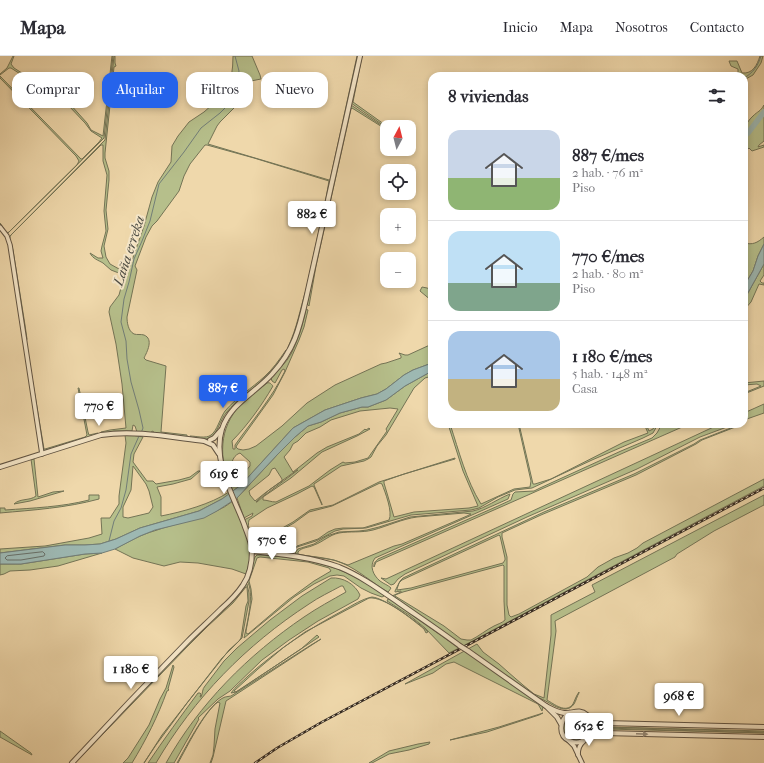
<!DOCTYPE html>
<html lang="es">
<head>
<meta charset="utf-8">
<style>
  body { margin:0; font-family:"IM FELL French Canon",serif; background:#f7f7f7; color:#2b2b33; height:100vh; display:flex; flex-direction:column; font-size:15px; white-space:nowrap }
  * { box-sizing:border-box; margin:0 }
  p { font-size:13px; color:#7c7c81 }
  .icon { flex:none; width:22px; height:22px; fill:none; stroke:currentColor; stroke-width:2; stroke-linecap:round; stroke-linejoin:round }
  .map { position:relative; flex:1; overflow:hidden }
  .side { position:absolute; left:428px; top:16px; width:320px; height:356px; display:flex; flex-direction:column; background:#fff; border-radius:12px; box-shadow:0 2px 6px #0003 }
  .side>* { flex:none }
  .hud { position:absolute; left:12px; top:16px; width:356px; height:36px; display:flex; gap:8px }
  .needle { width:26px; rotate:7deg }
  .controls { position:absolute; left:380px; top:64px; display:grid; gap:8px }
  .controls a { display:grid; place-items:center; width:36px; height:36px; border-radius:8px; background:#fff; box-shadow:0 2px 6px #0003; font-size:20px }
  .price { position:absolute; translate:-50% -34px; padding:0 9px; border-radius:4px; background:#fff; color:#222; font-size:13px; line-height:26px; filter:drop-shadow(0 1px 2px #0008) }
  .price::after { content:''; position:absolute; left:50%; top:24px; width:12px; height:9px; margin-left:-6px; background:inherit; clip-path:polygon(0 0,100% 0,50% 100%) }
  .price.active { background:#2563eb; color:#fff }
  ul { padding:0; list-style:none }
  li { display:flex; align-items:center; gap:12px; height:100px; padding:0 20px }
  li+li { border-top:1px solid #e1e1e2 }
  li span { display:grid; place-items:center; flex:none; width:112px; height:80px; border-radius:12px; color:#555 }
  li>.icon { margin-inline-start:auto }
  span .icon { width:48px; height:48px; fill:#fffc; stroke-width:1 }
  li b { font-size:17px }
  h2 { display:flex; justify-content:space-between; align-items:center; height:48px; padding:0 20px; font-size:17px }
  .chip { padding:0 14px; border-radius:12px; background:#fff; box-shadow:0 2px 6px #0003; font-size:14px; line-height:36px }
  .chip.active { background:#2563eb; color:#fff }
  header { display:flex; align-items:center; gap:24px; box-sizing:border-box; height:56px; padding:0 20px; background:#fff; border-bottom:1px solid #e1e1e2 }
  header strong { font-size:19px }
  nav { display:flex; gap:22px; margin-inline-start:auto; font-size:14px }
  .map>svg:first-child { display:block }
  .green { fill:#b6bf8b; stroke:#747456; fill-rule:evenodd }
  .water { fill:#9db8b2; stroke:#727e78 }
  .lines { fill:none; stroke-linecap:round; stroke-linejoin:round }
  .shore { stroke:#687069; stroke-width:1 }
  .stream { stroke:#727e78; stroke-width:1 }
  .river { stroke:#9db8b2; stroke-width:5.5 }
  .minor-casing { stroke:#615443; stroke-width:5.5 }
  .tertiary-casing { stroke:#615443; stroke-width:6 }
  .minor { stroke:#f5e6c8; stroke-width:3.5 }
  .tertiary { stroke:#f5e6c8; stroke-width:4 }
  .rail-casing { stroke:#322820; stroke-width:2.5 }
  .rail { stroke:#f5e6c8; stroke-width:1; stroke-dasharray:3; stroke-linecap:butt }
  .tertiary-bridge-casing { stroke:#615443; stroke-width:6; stroke-linecap:butt }
  .tertiary-bridge { stroke:#f5e6c8; stroke-width:4 }
  .oneway { fill:#948774 }
  .labels { text-anchor:middle; dominant-baseline:central; stroke-width:4; stroke-linejoin:round; paint-order:stroke }
  .water-label { font-size:14px; font-style:italic; fill:#4d4c44; stroke:#f5e6c8 }
</style>
</head>
<body>
<header>
<strong>Mapa</strong>
<nav><a>Inicio</a><a>Mapa</a><a>Nosotros</a><a>Contacto</a></nav>
</header>
<div class="map">
<svg width="764" height="707" viewBox="0 0 764 707">
  <rect width="100%" height="100%" fill="#efd8ab"/>
  <filter id="stains"><feTurbulence type="fractalNoise" baseFrequency=".005" numOctaves="4"/><feColorMatrix values="0 0 0 0 .2 0 0 0 0 .09 0 0 0 0 .02 0 0 0 .5 -.17"/></filter>
  <radialGradient id="worn" r=".72"><stop offset=".6" stop-color="#630" stop-opacity="0"/><stop offset="1" stop-color="#630" stop-opacity=".3"/></radialGradient>
  <g class="green">
    <path d="M13,0h1l-3,8 3,4 55,35 18,20 4,7 12,6 9,-80h1l-9,82 -97,96 -7,-9v-2l6,9 1,1 2,-1 68,-67 2,-4 -3,-5 -76,-78v-2l81,83h1l17,-17 3,-4 -11,-7 -6,-8 -17,-18 -12,-10 -17,-9 -11,-7 -17,-11h-2l-9,7v-1l7,-6z"/>
    <path d="M114,0h1v7l1,3 -2,1 -9,86v5l4,13v9l-3,30 2,19 -4,17 2,11 4,7 9,5 6,2 4,-2 15,-43 8,-29 6,-15 13,-20 1,-16 6,-10 11,-14 15,-10 17,-15 6,-3c4,-13 6,-24 6,-38h19l8,19 1,4 -10,2 -3,2 -13,24 -15,15 -3,4 -9,18 121,36h1l27,-124h1l-58,263 -6,16 -6,13v-1c9,-19 12,-38 18,-57l20,-92 3,-17 -75,-23 -47,-13h-2l-15,19 -6,12 -5,15 -22,30 -5,5 -6,11 -11,29 2,4 -10,47c0,5 1,14 7,17 3,1 7,0 10,1 10,4 3,17 0,23l2,2 20,6 -5,66 26,3v2l-33,-3v-2l-2,-1 -1,2 -14,-1 -2,-6 -2,-1 -1,6h-18l-12,3 -1,-2 9,-2 16,-2 -4,-44 -6,-40 -7,-32 1,-5 9,-12 5,-18v-2c-4,-2 -9,-3 -13,-5 -3,-2 -5,-5 -8,-7 -5,-3 -10,-4 -13,-10l8,5h5l-2,-7 1,-5 4,-15 -2,-20 3,-36 -4,-14v-16h-2l-90,90c-3,4 1,10 2,15l12,75 2,14 -1,3 18,107h1l40,-12 2,-2 -9,-47h1l9,44 1,3 9,-2 1,1 -55,17 -2,-1 -33,-213 96,-97z"/>
    <path d="M361,0h1l-9,46 35,25 -1,1 -36,-25z"/>
    <path d="M760,0h3l-2,7 -8,12 -9,5v-4h-6v-7l-7,-3 -2,-5h8l5,12c11,1 15,-8 18,-17z"/>
    <path d="M351,49l36,24v1l-35,-22 -1,1 -35,157 -7,40 -2,-2 3,-13z"/>
    <path d="M764,49v36l-5,4 -1,2 6,-2v2l-12,4 -3,-3 -5,5c0,-15 -3,-26 9,-37 5,-5 7,-4 11,-11z"/>
    <path d="M764,181v7l-6,12 -5,15 -9,15v-43c9,2 13,0 20,-6z"/>
    <path d="M764,208v11l-4,6 2,2h2v2l-5,-1 -8,18 -7,8v-10z"/>
    <path d="M422,231l5,1 5,2v11l-12,-10z"/>
    <path d="M306,253l2,1 -4,17 -5,13 -14,32 -12,23 -36,50 -1,2 2,2 5,1 6,-1 7,-3 26,-20 25,-23 28,-18 46,-21 5,-1 15,-5v-2l-2,-3 6,2h3l24,-11v19l-19,7 -9,5 -18,14 -9,5 -16,4 -36,12 -32,18 -52,57 -8,6c-13,-26 -16,-58 4,-82 8,-10 20,-18 30,-26 3,-1 4,1 6,3 -11,19 -26,40 -41,55l1,8h2v-4c17,-24 37,-47 50,-74l-1,-2 -2,1 -7,13 -3,-2 -1,-3c7,-8 15,-15 20,-24 7,-14 12,-30 15,-45zM240,397l10,9v4l-15,17 -1,-1c-4,-9 -5,-25 6,-29z"/>
    <path d="M286,294l1,2c-6,7 -11,15 -17,22 -14,13 -32,24 -44,39 -5,6 -9,20 -14,24 -6,4 -15,1 -21,1l-1,-2c6,0 16,3 21,-1 6,-4 9,-17 14,-24 11,-13 27,-23 39,-34 9,-8 15,-17 22,-27z"/>
    <path d="M432,315v5l-7,2 -11,10 -28,47 -9,11 -6,11 -3,2 -4,2 -23,5 -27,18v1l8,19v1l-8,-18 -2,-1 -15,8 -30,14 -18,12c-2,7 2,15 5,21h5l34,-19 17,-12 23,-5 46,-23 76,-24v1l-51,15 -20,7v2l10,34 20,-5 55,-4 9,-2 -15,-35 -15,-47h2c9,27 16,56 31,80l33,-15 16,-2 1,-6 -13,-57h1l14,60h2l16,-5 73,-37 24,-9 -4,-9h2l3,7 4,-2 3,-5h2l-5,9 -10,5 -51,22 -60,28 -17,2 -17,7 -19,11 -8,2 -60,5 -45,13 -23,1 -8,2 -19,10 -19,6 -5,6 -34,-3 -5,-3 -9,-27 8,-4 1,-3 -9,5 -7,-20 40,-43 18,-18 13,-11 13,-4 19,-9 22,-6h6l18,-7 19,-14zM390,352l8,1 -12,20 1,2 -19,27 -13,4 -10,1 -2,-1 -13,8 -21,16 -33,16c-5,0 -9,-2 -13,-2v-3l28,-19 31,-26 35,-16 13,-7 -1,-1 -3,2 -1,-1 -6,5 -32,13 -10,6 -24,19 -9,-15 6,-7 3,-6 5,-3 8,-8 14,-6 11,-7 29,-9zM275,412l7,11v2l-17,12 -10,8 -5,-6 -1,-4 20,-16 3,-6zM298,414l-33,25 -8,7h-1l13,-12 28,-20zM380,427l2,1c3,8 11,28 7,36l-26,8h-20l-8,1 -7,3 -10,7 -21,7 -5,5h-2l-32,-3 -2,-2v-2l38,-21 15,-11 23,-6z"/>
    <path d="M764,325v5l-20,8v-1l17,-7 -4,-2 -13,1v-2z"/>
    <path d="M764,348v9l-20,7v-7z"/>
    <path d="M662,368h10l2,1 15,-1 -288,127 -25,11 -2,5c-1,-4 2,-6 4,-8l120,-53 13,-6 2,-6 2,-2 19,-1 6,-3 81,-37 31,-13 5,-5z"/>
    <path d="M720,368h15l-35,13 -63,32 -110,48 -122,57 -7,5 -4,5 -3,1 -10,-7 5,1z"/>
    <path d="M741,368h2l-41,16 -6,4 -60,31 -95,40 -39,18v4l5,20v48l2,10 2,2 8,-3 68,-37 11,-10 16,-9 14,-5 9,-5 6,-5 121,-64v7l-301,160 -71,-50 9,-4v-1l-6,1v-1l5,-10 3,-3 141,-66 90,-38 60,-30 6,-4zM499,479l1,1 5,22v2l-2,3 -92,25 -14,2v-1l2,-6 3,-3zM503,509l1,1v35l1,19c-3,3 -7,4 -11,6 -8,4 -15,10 -23,14h-4l-6,-1 -17,-13 -49,-30v-1l8,-3z"/>
    <path d="M125,379h7l11,2 -9,17 -1,8 14,19h6l3,3 23,-4 11,-3 8,-6h2l-9,8 -18,5 -16,3 4,10v19c21,-4 50,-12 68,-24l1,2 -8,5 -23,12 -59,17 -24,11 -16,5 -15,1h-20l-65,8v-4l45,-3 44,-8 13,-4 -1,-16h9l9,-14v-8l7,-53zM133,410l13,18 3,7 4,16 -4,6 -21,5 -5,-1v-10l8,-17z"/>
    <path d="M31,403h3l4,38 15,-5 11,-1 -34,10 -16,3c6,-6 16,-3 22,-8z"/>
    <path d="M510,438l-2,5 -133,59c-6,8 -2,17 5,23 4,3 8,4 11,7l-2,3 -1,1c-16,-9 -29,-22 -46,-29 -14,-6 -31,-6 -46,-9l-1,-1 3,-4 16,-5 13,-8 12,-4 20,-1 8,-1 12,-3 31,-10 63,-6c13,-3 24,-12 37,-17zM464,457l7,1 -4,2 -65,28 -8,2 -46,19 -14,-5 -32,-5 -4,-1v-2c4,-5 10,-4 16,-7 9,-3 15,-10 25,-12 11,-2 22,0 34,-3 15,-4 29,-11 44,-13z"/>
    <path d="M89,439h10v4c-33,9 -66,11 -99,14v-5h5v2c28,-2 57,-3 84,-10z"/>
    <path d="M764,439v10l-2,1 -48,25 -37,23 -2,3 -120,64 1,10 -9,69c7,4 19,14 26,4 2,-4 3,-8 6,-12v1c-2,3 -3,8 -5,11 -9,13 -25,-3 -35,-6l-70,-48 65,49 9,8 -1,4 -4,-7 -84,-42 -8,2 -13,9 -28,11 72,-40 6,8 16,12 9,8 15,13 11,9 10,4 7,-63v-20l44,-23 -3,-7z"/>
    <path d="M233,445c6,15 18,39 17,54 0,6 -2,13 -4,19l-14,-5 -34,-6 -18,-1 -16,4 -31,-8 -18,-9c13,-7 25,-14 39,-18 25,-9 58,-13 79,-30z"/>
    <path d="M102,497l-44,13 -28,4 -20,1 -6,3 -4,1v-11h21l64,-10z"/>
    <path d="M257,499h4c27,2 53,5 79,15 15,6 29,15 43,24l1,2 -2,1 -11,-4 -10,-5 -17,-12 -7,-1 -7,1 -16,8 -20,13 -50,41c3,-14 11,-46 3,-57l8,-24zM260,501l48,5 21,6 2,3 -17,10 -26,19 -40,34 -2,-1v-2l6,-32 -1,-10 -2,-8 8,-23z"/>
    <path d="M331,522c12,-1 24,6 29,17l-2,4 -40,22 -29,19 -27,20 -32,31 -12,8 -20,19 1,1 -25,44h-8c33,-59 82,-108 138,-146 13,-9 28,-17 42,-25l-3,-6h-2c-11,6 -22,11 -32,18 -63,41 -115,94 -153,159h-8c16,-24 33,-47 50,-70h2l1,1 -1,3h1c2,-4 1,-8 4,-11l19,-25 13,-13 33,-28 32,-24z"/>
    <path d="M246,527l1,1 2,9v8l-7,37 -20,20 -35,45 -31,42 -12,18 18,-28 25,-32 42,-53 10,-9 2,-3 5,-32 2,-5 -1,-14h-1l-13,16 -25,23 -22,22 -110,114 -1,1h-2c40,-41 79,-82 119,-123 18,-18 40,-34 54,-57z"/>
    <path d="M372,541c13,1 46,25 56,35l-2,1 -2,-4c-11,-9 -40,-33 -55,-31l-64,34 -21,15 -26,22 -24,22 2,1 65,-43 16,-14 2,2 -83,55 -5,1c4,-6 11,-11 17,-17 29,-26 62,-48 96,-66 9,-5 18,-11 28,-13z"/>
    <path d="M388,543h2l69,49 -10,5 -24,-25 -16,-13 -22,-14z"/>
    <path d="M321,583l-95,62 -13,56 -2,6h-1l3,-8 1,-9 1,-17 5,-26 -2,-1c-14,10 -31,45 -40,61h-1c9,-16 31,-60 48,-66 0,0 6,-1 6,-1l80,-51z"/>
    <path d="M173,609l1,2 -6,22 1,1 -2,1c-9,25 -21,49 -35,72h-9l5,-5 21,-33 11,-26 6,-11z"/>
    <path d="M543,657l-4,2 -52,17 -37,8 49,-13z"/>
    <circle cx="576" cy="671" r="13"/>
    <path d="M606,671l158,4v1z"/>
    <path d="M606,672l158,5 -158,-4z"/>
    <path d="M0,675l31,22 1,2 -32,-18z"/>
    <path d="M430,686l-1,2 -20,6 -20,4 -17,9h-3l20,-12 29,-7z"/>
  </g>
  <g class="water">
    <path d="M764,188v20l-20,36v-14l9,-15 5,-15z"/>
    <path d="M432,307v8l-27,15 -19,14 -18,7h-6l-22,6 -19,9 -13,4 -13,11 -18,18 -40,43 -20,13 -13,7 -49,12 -15,6 -25,13 -13,4 -17,1 -64,10h-21v-11l65,-8h20l15,-1 16,-5 24,-11 59,-17 23,-12 19,-14 52,-57 32,-18 36,-12 16,-4 9,-5 18,-14 9,-5z"/>
  </g>
  <g class="lines">
    <path class="shore" d="M43,496l2,2 -1,2 -23,4h-14l-2,-2 2,-2z"/>
    <g class="stream">
      <path d="M744,22c9,-5 14,-12 17,-22"/>
      <path d="M141,377l2,-5 -4,-18 -8,-28 -4,-23 -1,-18 -5,-19 3,-23 5,-17 5,-23 8,-18 8,-20 9,-37 25,-32 17,-24 19,-15 12,-12 5,-20 2,-10 -4,-15"/>
      <path d="M109,485l5,-20 7,-13 5,-18 5,-36 8,-18"/>
    </g>
    <path class="river" d="M744,80l4,-3 16,-21"/>
    <g class="minor-casing">
      <g id="minor">
        <path d="M0,171l7,9 3,9 32,209"/>
        <path d="M568,684l6,6 8,17"/>
        <path d="M578,699c0,-6 2,-11 6,-14"/>
      </g>
    </g>
    <g class="tertiary-casing">
      <g id="tertiary">
        <path d="M210,384l4,-2 7,-8"/>
        <path d="M0,411l101,-32c34,-5 69,2 103,6l9,4 6,9"/>
        <path d="M252,495c29,3 59,6 87,16 22,9 41,23 60,36 20,14 41,28 61,43"/>
        <path d="M468,595l78,55 11,11 4,7"/>
        <path d="M546,650c6,3 11,6 18,7 8,1 15,-5 23,2 13,12 -1,33 -17,26 -12,-5 -11,-20 -1,-28"/>
        <path d="M591,664l7,2 7,1 159,4"/>
        <path d="M590,680l7,-3h7l160,4"/>
        <path d="M72,707c38,-41 77,-82 116,-122 11,-11 22,-21 33,-32 8,-7 16,-15 22,-24 7,-10 9,-23 9,-35 -1,-9 -5,-17 -8,-26 -11,-29 -32,-63 -22,-95 8,-25 33,-36 50,-55 22,-24 27,-44 34,-75l54,-243"/>
      </g>
    </g>
    <use href="#minor" class="minor"/>
    <use href="#tertiary" class="tertiary"/>
    <g class="rail-casing">
      <path id="rail" d="M255,707l22,-15 45,-26 442,-234"/>
    </g>
    <use href="#rail" class="rail"/>
    <g class="tertiary-bridge-casing">
      <path id="tertiary-bridge" d="M460,590l8,5"/>
    </g>
    <use href="#tertiary-bridge" class="tertiary-bridge"/>
  </g>
  <defs><path id="oneway-solid" d="M-6-.8H1V-3.2L6.5 0L1 3.2V.8H-6Z"/></defs>
  <use class="oneway" href="#oneway-solid" transform="translate(642 678) rotate(2)"/>
  <g class="labels">
    <g class="water-label">
      <text transform="translate(129 195) rotate(-72)">Laña erreka</text>
    </g>
  </g>
  <rect width="100%" height="100%" filter="url(#stains)"/>
  <rect width="100%" height="100%" fill="url(#worn)"/>
</svg>
<div class="controls">
<a><svg class="needle" viewBox="-14 -14 28 28"><path d="M0-13l5 13h-10z" fill="#e53935"/><path d="M0 13l5-13h-10z" fill="#7c7c81"/></svg></a>
<a><svg class="icon" aria-label="locate" viewBox="0 0 24 24"><circle cx="12" cy="12" r="6"/><path d="M12 2v4M12 18v4M2 12h4M18 12h4"/></svg></a>
<a>+</a>
<a>−</a>
</div>
<b class="price" style="left:312px;top:179px">882 €</b>
<b class="price active" style="left:223px;top:353px">887 €</b>
<b class="price" style="left:99px;top:371px">770 €</b>
<b class="price" style="left:224px;top:439px">619 €</b>
<b class="price" style="left:272px;top:505px">570 €</b>
<b class="price" style="left:131px;top:634px">1 180 €</b>
<b class="price" style="left:679px;top:661px">968 €</b>
<b class="price" style="left:589px;top:691px">652 €</b>
<div class="hud">
<a class="chip">Comprar</a>
<a class="chip active">Alquilar</a>
<a class="chip">Filtros</a>
<a class="chip">Nuevo</a>
</div>
<section class="side">
<h2>8 viviendas<svg class="icon" aria-label="filters" viewBox="0 0 24 24"><path d="M4 7h16M4 17h16"/><circle cx="9" cy="7" r="2"/><circle cx="15" cy="17" r="2"/></svg></h2>
<ul>
<li><span style="background:linear-gradient(#c9d6e8 60%,#8fb573 0)"><svg class="icon" aria-label="home" viewBox="0 0 24 24"><path d="M3 11l9-7 9 7M6 9v11h12V9"/></svg></span><div><b>887 €/mes</b><p>2 hab. · 76 m²</p><p>Piso</p></div></li>
<li><span style="background:linear-gradient(#bfe0f5 65%,#7fa58c 0)"><svg class="icon" aria-label="home" viewBox="0 0 24 24"><path d="M3 11l9-7 9 7M6 9v11h12V9"/></svg></span><div><b>770 €/mes</b><p>2 hab. · 80 m²</p><p>Piso</p></div></li>
<li><span style="background:linear-gradient(#a9c7e8 60%,#c2b280 0)"><svg class="icon" aria-label="home" viewBox="0 0 24 24"><path d="M3 11l9-7 9 7M6 9v11h12V9"/></svg></span><div><b>1 180 €/mes</b><p>5 hab. · 148 m²</p><p>Casa</p></div></li>
</ul>
</section>
</div>
</body>
</html>
